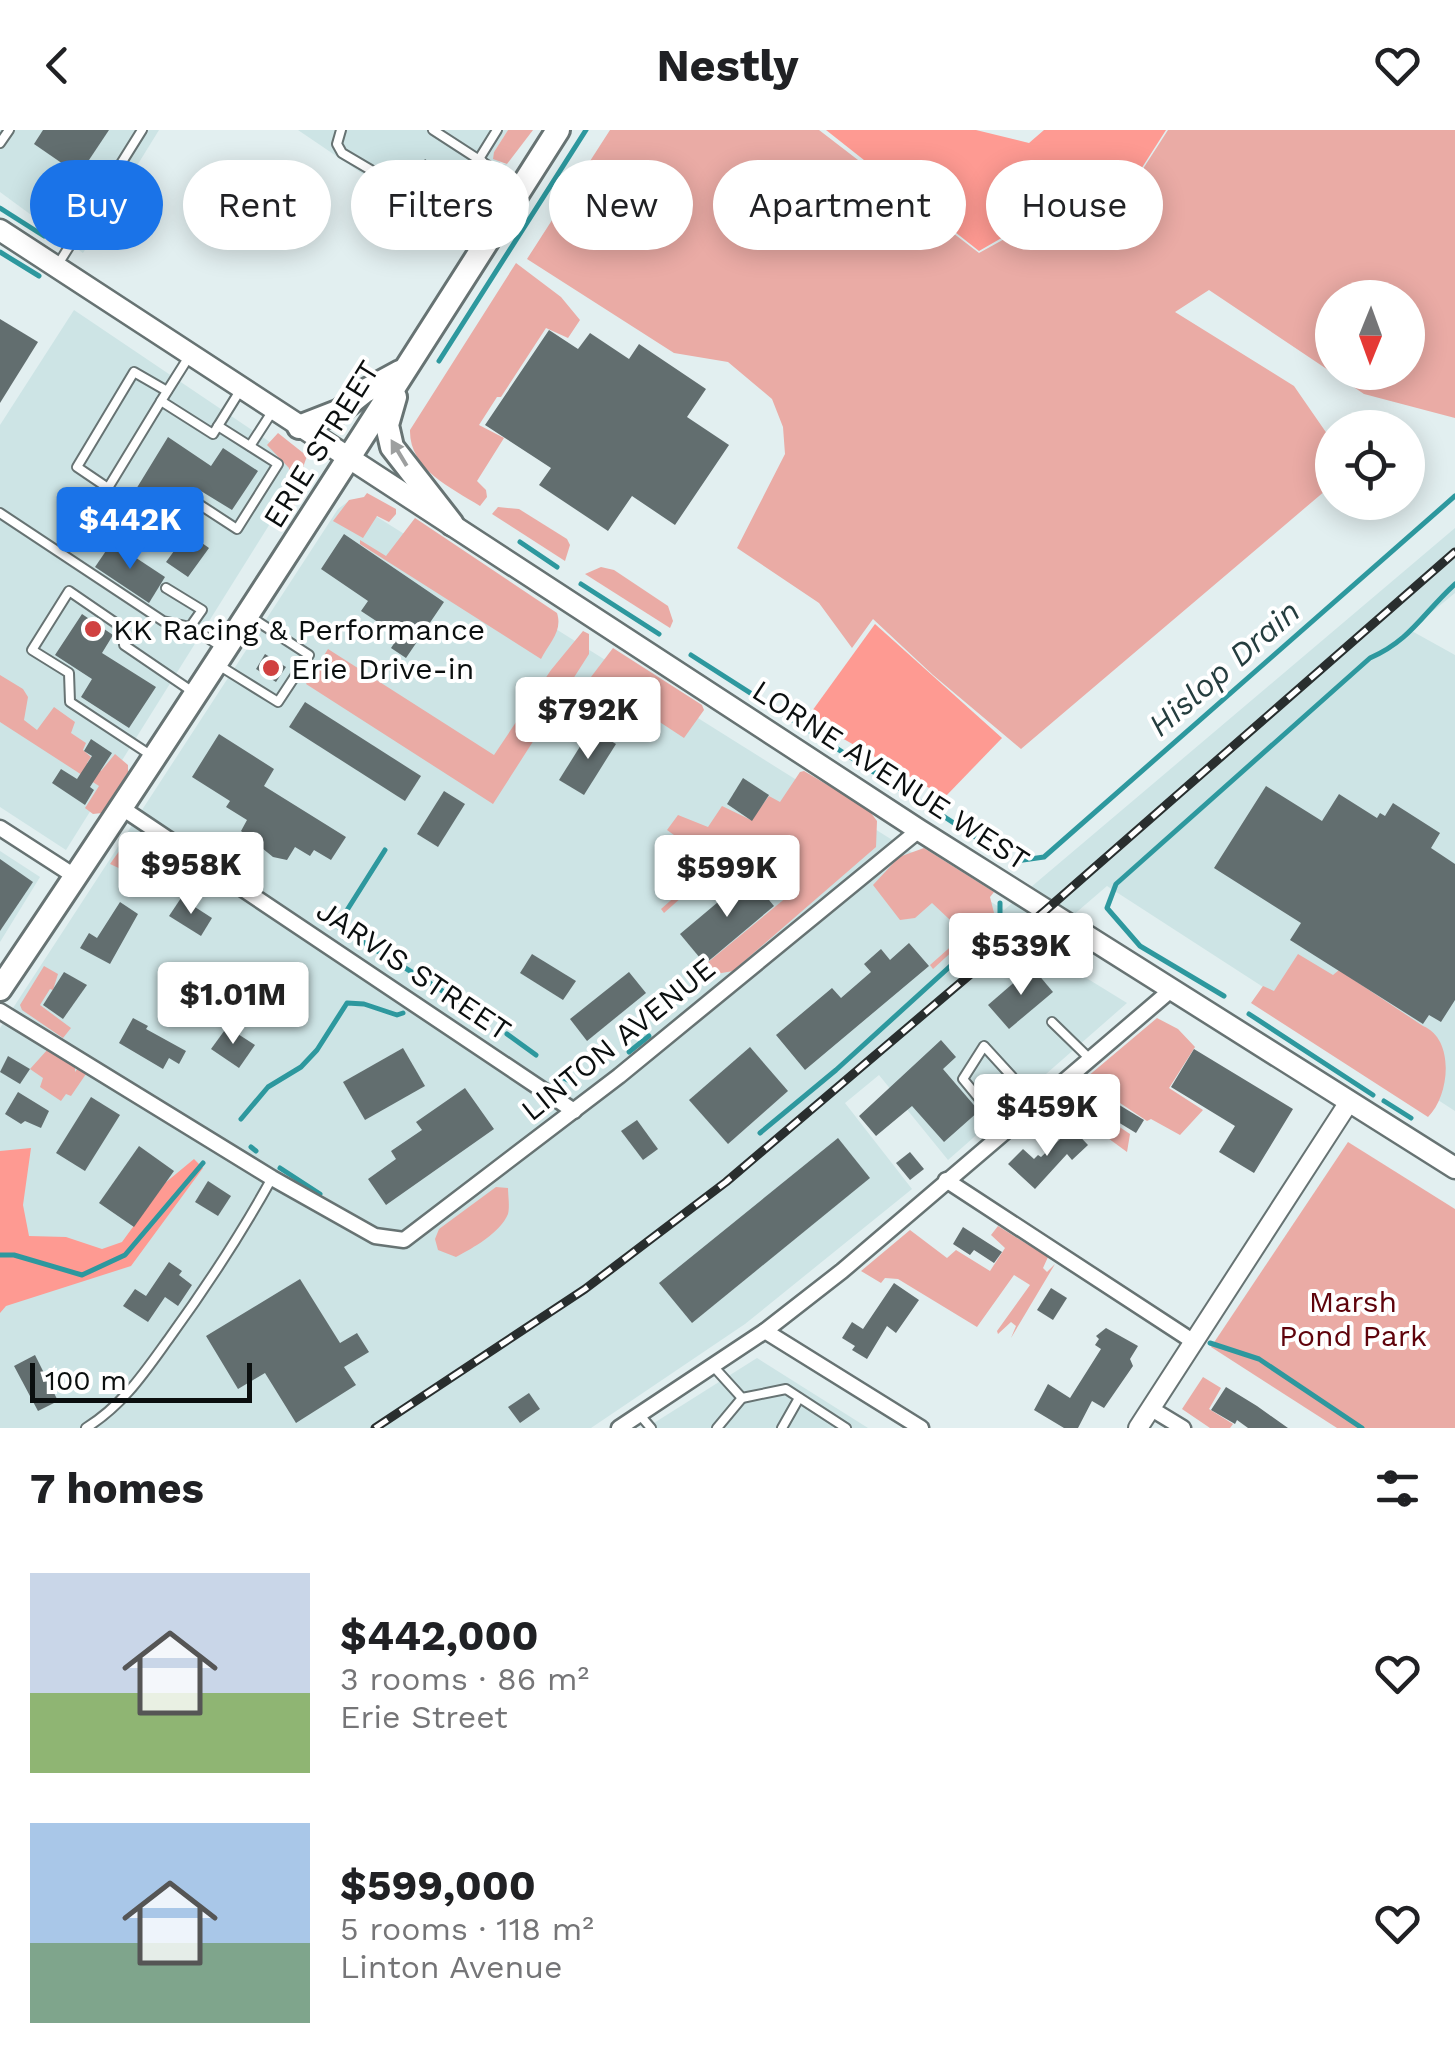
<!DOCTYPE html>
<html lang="en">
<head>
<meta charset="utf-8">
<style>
  body { margin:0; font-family:"Work Sans",sans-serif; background:#f6f6f6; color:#202124; height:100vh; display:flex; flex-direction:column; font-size:38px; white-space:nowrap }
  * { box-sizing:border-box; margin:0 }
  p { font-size:32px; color:#757577 }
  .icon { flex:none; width:55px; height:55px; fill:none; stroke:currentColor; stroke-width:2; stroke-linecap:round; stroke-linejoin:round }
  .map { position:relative; height:1298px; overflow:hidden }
  .sheet { display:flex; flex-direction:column; background:#fff; flex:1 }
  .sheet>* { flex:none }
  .banner { position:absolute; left:30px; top:30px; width:1395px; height:90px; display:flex; gap:20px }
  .needle { width:65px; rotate:181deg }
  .fabs { position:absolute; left:1315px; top:150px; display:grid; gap:20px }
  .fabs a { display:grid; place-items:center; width:110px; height:110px; border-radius:50%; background:#fff; box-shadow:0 5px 25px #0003; font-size:50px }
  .scale { position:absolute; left:30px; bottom:25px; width:222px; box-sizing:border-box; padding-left:10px; border:5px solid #0b0f0f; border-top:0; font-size:28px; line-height:35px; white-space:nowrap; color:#0b0f0f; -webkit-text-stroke:8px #fff; paint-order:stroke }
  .price { position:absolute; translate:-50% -85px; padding:0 22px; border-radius:10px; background:#fff; color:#222; font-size:32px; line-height:65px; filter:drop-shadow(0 2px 5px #0008) }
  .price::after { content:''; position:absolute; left:50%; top:60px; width:30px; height:22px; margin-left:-15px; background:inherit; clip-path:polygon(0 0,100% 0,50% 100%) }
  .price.active { background:#1a73e8; color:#fff }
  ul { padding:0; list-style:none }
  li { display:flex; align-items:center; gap:30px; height:250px; padding:0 30px }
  li span { display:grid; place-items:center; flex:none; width:280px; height:200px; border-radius:0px; color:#555 }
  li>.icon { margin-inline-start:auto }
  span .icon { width:120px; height:120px; fill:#fffc; stroke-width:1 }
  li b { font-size:42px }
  h2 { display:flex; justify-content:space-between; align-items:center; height:120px; padding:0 30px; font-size:42px }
  .pill { padding:0 35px; border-radius:45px; background:#fff; box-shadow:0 5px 25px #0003; font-size:35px; line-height:90px }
  .pill.active { background:#1a73e8; color:#fff }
  header { display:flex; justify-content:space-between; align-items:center; height:130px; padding:0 30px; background:#fff; font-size:45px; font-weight:700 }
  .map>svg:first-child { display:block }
  .built { fill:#cde4e5 }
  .green { fill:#eaaba5; fill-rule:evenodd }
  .forest { fill:#fe9a92 }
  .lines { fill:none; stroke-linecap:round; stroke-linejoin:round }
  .stream { stroke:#2d989e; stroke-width:5 }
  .building { fill:#626e6f }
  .service-casing { stroke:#677373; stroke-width:12 }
  .minor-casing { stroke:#677373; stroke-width:19 }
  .tertiary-casing { stroke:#677373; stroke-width:22 }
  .secondary-casing { stroke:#677373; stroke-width:25 }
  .primary-casing { stroke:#677373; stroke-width:28 }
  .service { stroke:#fff; stroke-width:8 }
  .minor { stroke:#fff; stroke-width:14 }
  .tertiary { stroke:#fff; stroke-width:18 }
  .secondary { stroke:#fff; stroke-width:20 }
  .primary { stroke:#fff; stroke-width:22 }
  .rail-casing { stroke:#292e2e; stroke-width:9 }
  .rail { stroke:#fff; stroke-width:5; stroke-dasharray:15; stroke-linecap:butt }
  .oneway { fill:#9d9f9f }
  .poi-dot { fill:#d04140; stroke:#fff; stroke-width:4 }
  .labels { text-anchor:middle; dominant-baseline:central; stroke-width:8; stroke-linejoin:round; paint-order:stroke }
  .street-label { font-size:30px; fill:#0b0f0f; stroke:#fff }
  .poi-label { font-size:30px; fill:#0b0f0f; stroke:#fff; text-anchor:start }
  .park-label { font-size:30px; fill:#5f030b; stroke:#fff }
  .water-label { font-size:32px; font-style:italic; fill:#253e3f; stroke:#fff }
</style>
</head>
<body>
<header><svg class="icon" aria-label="back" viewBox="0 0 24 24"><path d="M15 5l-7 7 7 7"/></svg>Nestly<svg class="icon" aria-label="heart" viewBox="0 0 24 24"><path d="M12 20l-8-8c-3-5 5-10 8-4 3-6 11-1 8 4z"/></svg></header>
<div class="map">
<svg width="1455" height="1298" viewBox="0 0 1455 1298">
  <rect width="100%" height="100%" fill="#e2eff0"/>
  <g class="built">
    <path d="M0,0h159l-76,123 -83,-61z"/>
    <path d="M298,0h210l-14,22 7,12h6l-47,76z"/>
    <path d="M74,180l221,149 6,15 -235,376 -66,-43v-382z"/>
    <path d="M350,370l654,410 451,-382v65l-45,37 45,25v456l-348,-225 -71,61 91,56 -179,157 -69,-85 -34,28 67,86 -167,135 -154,104h-591v-400l338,-519z"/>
    <path d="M0,721l40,26 -40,65z"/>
    <path d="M757,1228l111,70h-222z"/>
  </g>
  <g class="green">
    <path d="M508,0h25l-26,34 -14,-5 1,-7z"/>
    <path d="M610,0h209l160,123 49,-27 69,14 71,-110h287v288l-91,-24 -155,-104 -34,22 119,74 38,55v44l-311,264 -88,-74 -60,-56 -21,29 -33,-45 -82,-55 48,-94 -2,-27 -11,-28 -44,-37 -54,-9 -147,-94zM1332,168h76v74h-76z"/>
    <path d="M516,133l45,34 19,23 -12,18 -22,-10 -45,69h-4l-18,28 25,13 -27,43 9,9 1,7 -7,9c-29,-18 -71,-37 -70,-76z"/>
    <path d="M278,303l29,23 -6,17 8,3 -21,42 -10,-7 -2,-12 13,-20v-11l-22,-23z"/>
    <path d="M367,363l29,16v5l-7,8 -12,-6 -14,22 -30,-17 16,-21 15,-3z"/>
    <path d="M498,377l21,2 48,30 3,6 -5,16 -73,-47z"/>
    <path d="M415,388l142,95c6,18 -8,30 -16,46l-181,-115v-4l26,16z"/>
    <path d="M601,437l13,3 54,36 5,15 -3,7 -85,-54z"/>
    <path d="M583,501l6,3v20l-96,150 -187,-120 22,-35 166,106 57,-85z"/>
    <path d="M613,518l89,57 2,5 -20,28 -93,-61z"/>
    <path d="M0,545l23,14 5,8 -4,23 13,10 17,-23 21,15 -4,11 15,10 -3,7 8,7 -4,6 14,8 14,-17 13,11v7l-26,41 -9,1 -8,-6 14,-22 -99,-64z"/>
    <path d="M804,641l64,38 9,12 -1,26 -143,124 -17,3 -9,-11 86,-71 -42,-49 -15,6 -72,64 -3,-4 52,-46 -46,-33 11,-15 30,12 14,-21 29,14 18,-24 11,6 20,-30z"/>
    <path d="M132,703l9,4 1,13 59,37v5l-51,-31 -18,4 -7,6 -15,-7z"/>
    <path d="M924,718l70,44 -4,5 4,16 -61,56 -3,-4 35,-31 -33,-31 -17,15 -15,2 -27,-35 26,-28z"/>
    <path d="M1298,824l35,21 6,-5 84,56c32,13 27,69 5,91l-177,-114 12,-17 11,5z"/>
    <path d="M44,836l14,8 -5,16 -3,-1 -10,16 31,23 -8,10 -41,-28 -2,-5z"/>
    <path d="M1157,888l21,11 17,18 -26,41 34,22 -23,25 -29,-16 -4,2 -30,-20 -11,17 24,16 -3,18 -41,-30 -18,-4 -13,-14z"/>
    <path d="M48,919l27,18v5l3,-4 8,6 -15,22 -5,-2 -5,7 -21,-14 3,-9 -13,-9z"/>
    <path d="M1348,1012l107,67v219h-118l-126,-81z"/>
    <path d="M496,1057l12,1c0,7 2,19 0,26 -8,19 -35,34 -52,43l-18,-7 -3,-11 4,-10z"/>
    <path d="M998,1096l50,31 -5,11 4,4 8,-8 -44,74 5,-12 -5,-4 -13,12 -1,-3 33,-46 -16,-10 -37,52 -79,-48 -13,-1 -4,5 -20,-12 49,-41 37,28 9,-8 34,21 15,-23 -14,-13z"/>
    <path d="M1203,1247l18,11 -12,21 24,15 -3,4h-20l-28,-19z"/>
  </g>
  <g class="forest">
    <path d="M826,0h150l53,13 15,-13h122l-65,102 -72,-10 -50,29z"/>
    <path d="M875,494l127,114 -57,59 -138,-79z"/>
    <path d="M31,1018l-8,57 6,31 37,1 36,12 20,-7 43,-59 29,-24 9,9 -72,98 -125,40 -6,7v-162z"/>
  </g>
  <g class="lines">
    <g class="stream">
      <path d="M0,78l44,28"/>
      <path d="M0,122l39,24"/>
      <path d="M439,231l147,-231"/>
      <path d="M520,412l37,25"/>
      <path d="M581,454l78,50"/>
      <path d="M691,525l220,141"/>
      <path d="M922,672l65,43"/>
      <path d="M385,720l-48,76 146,90"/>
      <path d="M1016,731l28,-4 411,-361"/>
      <path d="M1224,866l-84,-50 -33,-38 9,-24 254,-226c41,-18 53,-45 85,-74"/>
      <path d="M1249,884l124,81"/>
      <path d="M507,904l29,21"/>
      <path d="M629,922l20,-16"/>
      <path d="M564,948l15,8"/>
      <path d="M1384,971l27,17"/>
      <path d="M241,989l27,-32 33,-20 16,-17 30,-47 17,1 33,11 6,-2"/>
      <path d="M760,1003l76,-63 164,-149v-18"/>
      <path d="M251,1017l5,4"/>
      <path d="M280,1038l40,26"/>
      <path d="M0,1125h14l68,20 43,-20 78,-92"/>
      <path d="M1210,1213l49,16 103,69"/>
    </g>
  </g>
  <g class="building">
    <path d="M43,0h66l-30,45 -45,-31z"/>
    <path d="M425,29l26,18 -16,22 -27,-15z"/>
    <path d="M0,189l38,23 -38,61z"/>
    <path d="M549,200l29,19 12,-16 39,26 10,-15 67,45 -19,28 42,28 -54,80 -43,-29 -24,35 -69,-46 12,-17 -66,-43z"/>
    <path d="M168,307l43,29 12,-18 35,23 -26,39 -36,-22 -11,6 1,10 -12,19 35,25 -21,29 -22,-15 8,-11 -55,-34z"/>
    <path d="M344,404l100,68 -38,56 -15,-10 8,-12 -38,-25 7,-10 -47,-32z"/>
    <path d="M112,412l53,35 -16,26 -54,-36z"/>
    <path d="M82,484l31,21 -11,18 54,34 -27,41 -48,-31 11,-18 -37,-24z"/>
    <path d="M265,524l21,13 -10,15 -20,-13z"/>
    <path d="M305,572l116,74 -16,25 -116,-74z"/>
    <path d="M591,599l25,15 -32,51 -25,-15z"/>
    <path d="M219,604l55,35 -10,17 82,51 -15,23 -17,-10 -4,6 -15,-9 -8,13 -14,-3 -32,-26 6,-11 -21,-13 4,-6 -38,-24z"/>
    <path d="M91,609l21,14 -22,34 4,3 -9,15 -33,-22 9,-14 16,10 15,-23 -8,-5z"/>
    <path d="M743,648l26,17 -17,26 -25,-17z"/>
    <path d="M1266,656l56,35 17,-27 38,24 3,-5 5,3 8,-13 47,30 -9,15 24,16v136l-14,22 -12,-7 -6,9 -133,-84 11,-17 -87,-55z"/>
    <path d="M444,661l21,13 -27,43 -21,-13z"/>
    <path d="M0,729l33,23 -33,49z"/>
    <path d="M749,746l25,30 -69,58 -25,-30z"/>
    <path d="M181,768l31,20 -11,18 -32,-20z"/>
    <path d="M120,772l18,12 -28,50 -30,-16 9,-15 8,5z"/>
    <path d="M909,813l20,23 -124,104 -29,-35 56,-47 9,10 30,-26 -7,-8 17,-15 9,11z"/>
    <path d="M532,824l44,27 -13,19 -43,-27z"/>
    <path d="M1032,837l21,25 -44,37 -21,-24z"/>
    <path d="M64,842l23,13 -24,34 -20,-14z"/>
    <path d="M629,842l17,21 -59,48 -17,-22z"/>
    <path d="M133,888l15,8 -2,3 40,22 -7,13 -10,-6 -6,11 -44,-26z"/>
    <path d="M227,897l28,18 -16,23 -28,-19z"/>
    <path d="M941,910l15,17 -13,12 36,42 -35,31 -32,-36 -36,30 -17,-20z"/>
    <path d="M750,917l38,44 -60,53 -39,-44z"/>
    <path d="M403,918l22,38 -60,34 -22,-38z"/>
    <path d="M1194,919l99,60 -39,64 -35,-21 16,-26 -64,-39z"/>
    <path d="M8,926l22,13 -10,15 -20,-12z"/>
    <path d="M465,958l29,41 -108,76 -18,-26 28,-20 -5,-8 31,-21 -6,-8z"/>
    <path d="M18,962l31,19 -8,17 -16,-7 -4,3 -16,-10z"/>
    <path d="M91,967l29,18 -35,56 -29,-18z"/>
    <path d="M1116,973l28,17 -8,13 -28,-17z"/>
    <path d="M637,990l21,29 -15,11 -22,-29z"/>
    <path d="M1072,998l16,17 -16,15 -5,-6 -32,35 -27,-25 15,-15 11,10 4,-4 3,2z"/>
    <path d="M838,1008l32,40 -178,145 -33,-40z"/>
    <path d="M139,1016l35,25 -40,56 -35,-24z"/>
    <path d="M910,1022l14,17 -14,11 -14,-17z"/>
    <path d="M208,1051l23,15 -13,20 -23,-14z"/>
    <path d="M963,1097l39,25 -8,11 -20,-13 -4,5 -17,-11z"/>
    <path d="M169,1132l13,9 -3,4 13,10 -14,21 -13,-9 -17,25 -25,-16 12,-17 11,7z"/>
    <path d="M300,1149l40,64 17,-10 12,19 -25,15 12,18 -60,38 -31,-50 -27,16 -32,-53z"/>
    <path d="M894,1153l25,17 -23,33 -9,-7 -20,33 -15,-9 3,-4 -13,-8 10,-16 11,7z"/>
    <path d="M1051,1158l16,10 -14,22 -16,-10z"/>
    <path d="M1106,1198l32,18 -8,13 3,7 -29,42 -12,-7 -14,27h-14l-30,-18 14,-26 22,14 31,-49 -6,-4 4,-6 -3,-3z"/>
    <path d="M35,1225l23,46 -20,10 -24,-45z"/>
    <path d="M1226,1257l31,19 31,22h-40l-11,-8 -2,4 -24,-14z"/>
    <path d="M529,1263l11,16 -20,14 -12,-16z"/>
  </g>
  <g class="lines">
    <g class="service-casing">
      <g id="service">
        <path d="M341,0l-4,14 5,9 95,56 12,-2 33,-46"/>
        <path d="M433,0l85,55"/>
        <path d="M0,13l9,-13"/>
        <path d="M479,29l18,-29"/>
        <path d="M57,136l85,-136"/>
        <path d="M190,225l-29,46 52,33 28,-45"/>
        <path d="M161,271l-53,87 -31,-21 57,-95 33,19"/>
        <path d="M250,316l22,-34"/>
        <path d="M191,369l46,30 41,-65 -60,-38"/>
        <path d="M0,383l163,108 27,6 32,20"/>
        <path d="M166,458l36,22 -12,17"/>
        <path d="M220,536l58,36 31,-47 -60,-39"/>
        <path d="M152,626l-82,-54 -1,-29 -37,-23 37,-59 54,37 1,17 69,47"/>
        <path d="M1052,892l38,37"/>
        <path d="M1005,1000l-42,-51 21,-33 52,57"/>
        <path d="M713,1236l29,32 44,-9 60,39"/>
        <path d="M639,1284l12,14"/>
        <path d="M86,1298c38,-24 58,-55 84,-91 37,-51 71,-103 102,-159"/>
        <path d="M717,1298l25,-30"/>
        <path d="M782,1298l17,-30"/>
      </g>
    </g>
    <g class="minor-casing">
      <g id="minor">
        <path d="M122,678l452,303"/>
        <path d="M0,698l76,49"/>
        <path d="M0,881l272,167 103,58 29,4 215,-164 300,-246"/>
        <path d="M946,1050l248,162"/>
        <path d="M765,1201l156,97"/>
        <path d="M1150,1278l33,20"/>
        <path d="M619,1298l146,-97 77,-60 329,-281"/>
      </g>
    </g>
    <g class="tertiary-casing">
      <path id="tertiary" d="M1138,1298l211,-326"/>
    </g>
    <g class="secondary-casing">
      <path id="secondary" d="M0,100l919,600 536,338"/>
    </g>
    <g class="primary-casing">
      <g id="primary">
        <path d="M395,267l-8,28 5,22 60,77"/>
        <path d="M299,297l41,-16 25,-20 35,-19"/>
        <path d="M0,859c191,-283 375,-571 558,-859"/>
      </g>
    </g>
    <use href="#service" class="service"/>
    <use href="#minor" class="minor"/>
    <use href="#tertiary" class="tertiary"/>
    <use href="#secondary" class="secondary"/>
    <use href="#primary" class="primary"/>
    <g class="rail-casing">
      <path id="rail" d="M375,1298l210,-139 141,-107 320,-272 409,-358"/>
    </g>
    <use href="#rail" class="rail"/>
  </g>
  <defs><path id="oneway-solid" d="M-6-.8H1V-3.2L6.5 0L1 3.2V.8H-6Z" transform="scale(2.5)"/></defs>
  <use class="oneway" href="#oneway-solid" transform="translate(399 323) rotate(-121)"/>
  <g class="poi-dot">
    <circle cx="93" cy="499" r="10"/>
    <circle cx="271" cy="538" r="10"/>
  </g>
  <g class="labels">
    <g class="street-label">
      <text transform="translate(321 314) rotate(-58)">ERIE STREET</text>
      <text transform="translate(891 645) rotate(33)">LORNE AVENUE WEST</text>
      <text transform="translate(414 840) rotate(34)">JARVIS STREET</text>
      <text transform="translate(618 909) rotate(-39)">LINTON AVENUE</text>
    </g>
    <g class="poi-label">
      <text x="113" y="499">KK Racing &amp; Performance</text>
      <text x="291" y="538">Erie Drive-in</text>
    </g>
    <g class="park-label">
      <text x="1353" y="1171">Marsh<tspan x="1353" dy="34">Pond Park</tspan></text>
    </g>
    <g class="water-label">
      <text transform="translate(1224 538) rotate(-41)">Hislop Drain</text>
    </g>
  </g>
</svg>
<div class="fabs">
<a><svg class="needle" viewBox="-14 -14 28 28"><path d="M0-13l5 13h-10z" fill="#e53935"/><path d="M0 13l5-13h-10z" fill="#757577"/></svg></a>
<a><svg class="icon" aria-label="locate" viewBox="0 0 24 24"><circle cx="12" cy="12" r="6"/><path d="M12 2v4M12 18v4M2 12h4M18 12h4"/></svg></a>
</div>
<div class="scale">100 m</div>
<b class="price active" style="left:130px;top:442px">$442K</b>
<b class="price" style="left:588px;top:632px">$792K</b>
<b class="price" style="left:191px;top:787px">$958K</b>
<b class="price" style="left:727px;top:790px">$599K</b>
<b class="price" style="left:1021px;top:868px">$539K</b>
<b class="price" style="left:233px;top:917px">$1.01M</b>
<b class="price" style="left:1047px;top:1029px">$459K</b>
<div class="banner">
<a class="pill active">Buy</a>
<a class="pill">Rent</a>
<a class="pill">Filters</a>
<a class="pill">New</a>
<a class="pill">Apartment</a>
<a class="pill">House</a>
</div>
</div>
<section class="sheet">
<h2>7 homes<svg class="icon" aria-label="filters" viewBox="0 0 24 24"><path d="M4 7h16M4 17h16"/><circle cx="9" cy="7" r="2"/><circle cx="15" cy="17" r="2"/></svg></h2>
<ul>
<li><span style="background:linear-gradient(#c9d6e8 60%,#8fb573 0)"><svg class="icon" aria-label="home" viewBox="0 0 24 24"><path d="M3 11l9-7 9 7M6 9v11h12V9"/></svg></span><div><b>$442,000</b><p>3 rooms · 86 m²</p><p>Erie Street</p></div><svg class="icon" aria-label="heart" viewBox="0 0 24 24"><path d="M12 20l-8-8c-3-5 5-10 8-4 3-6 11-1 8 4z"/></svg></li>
<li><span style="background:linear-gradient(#a9c7e8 60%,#7fa58c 0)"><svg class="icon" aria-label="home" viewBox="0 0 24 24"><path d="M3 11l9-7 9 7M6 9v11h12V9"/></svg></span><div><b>$599,000</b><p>5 rooms · 118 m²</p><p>Linton Avenue</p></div><svg class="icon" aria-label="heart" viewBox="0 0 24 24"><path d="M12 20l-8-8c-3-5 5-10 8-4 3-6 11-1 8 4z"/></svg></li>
</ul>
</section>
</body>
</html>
